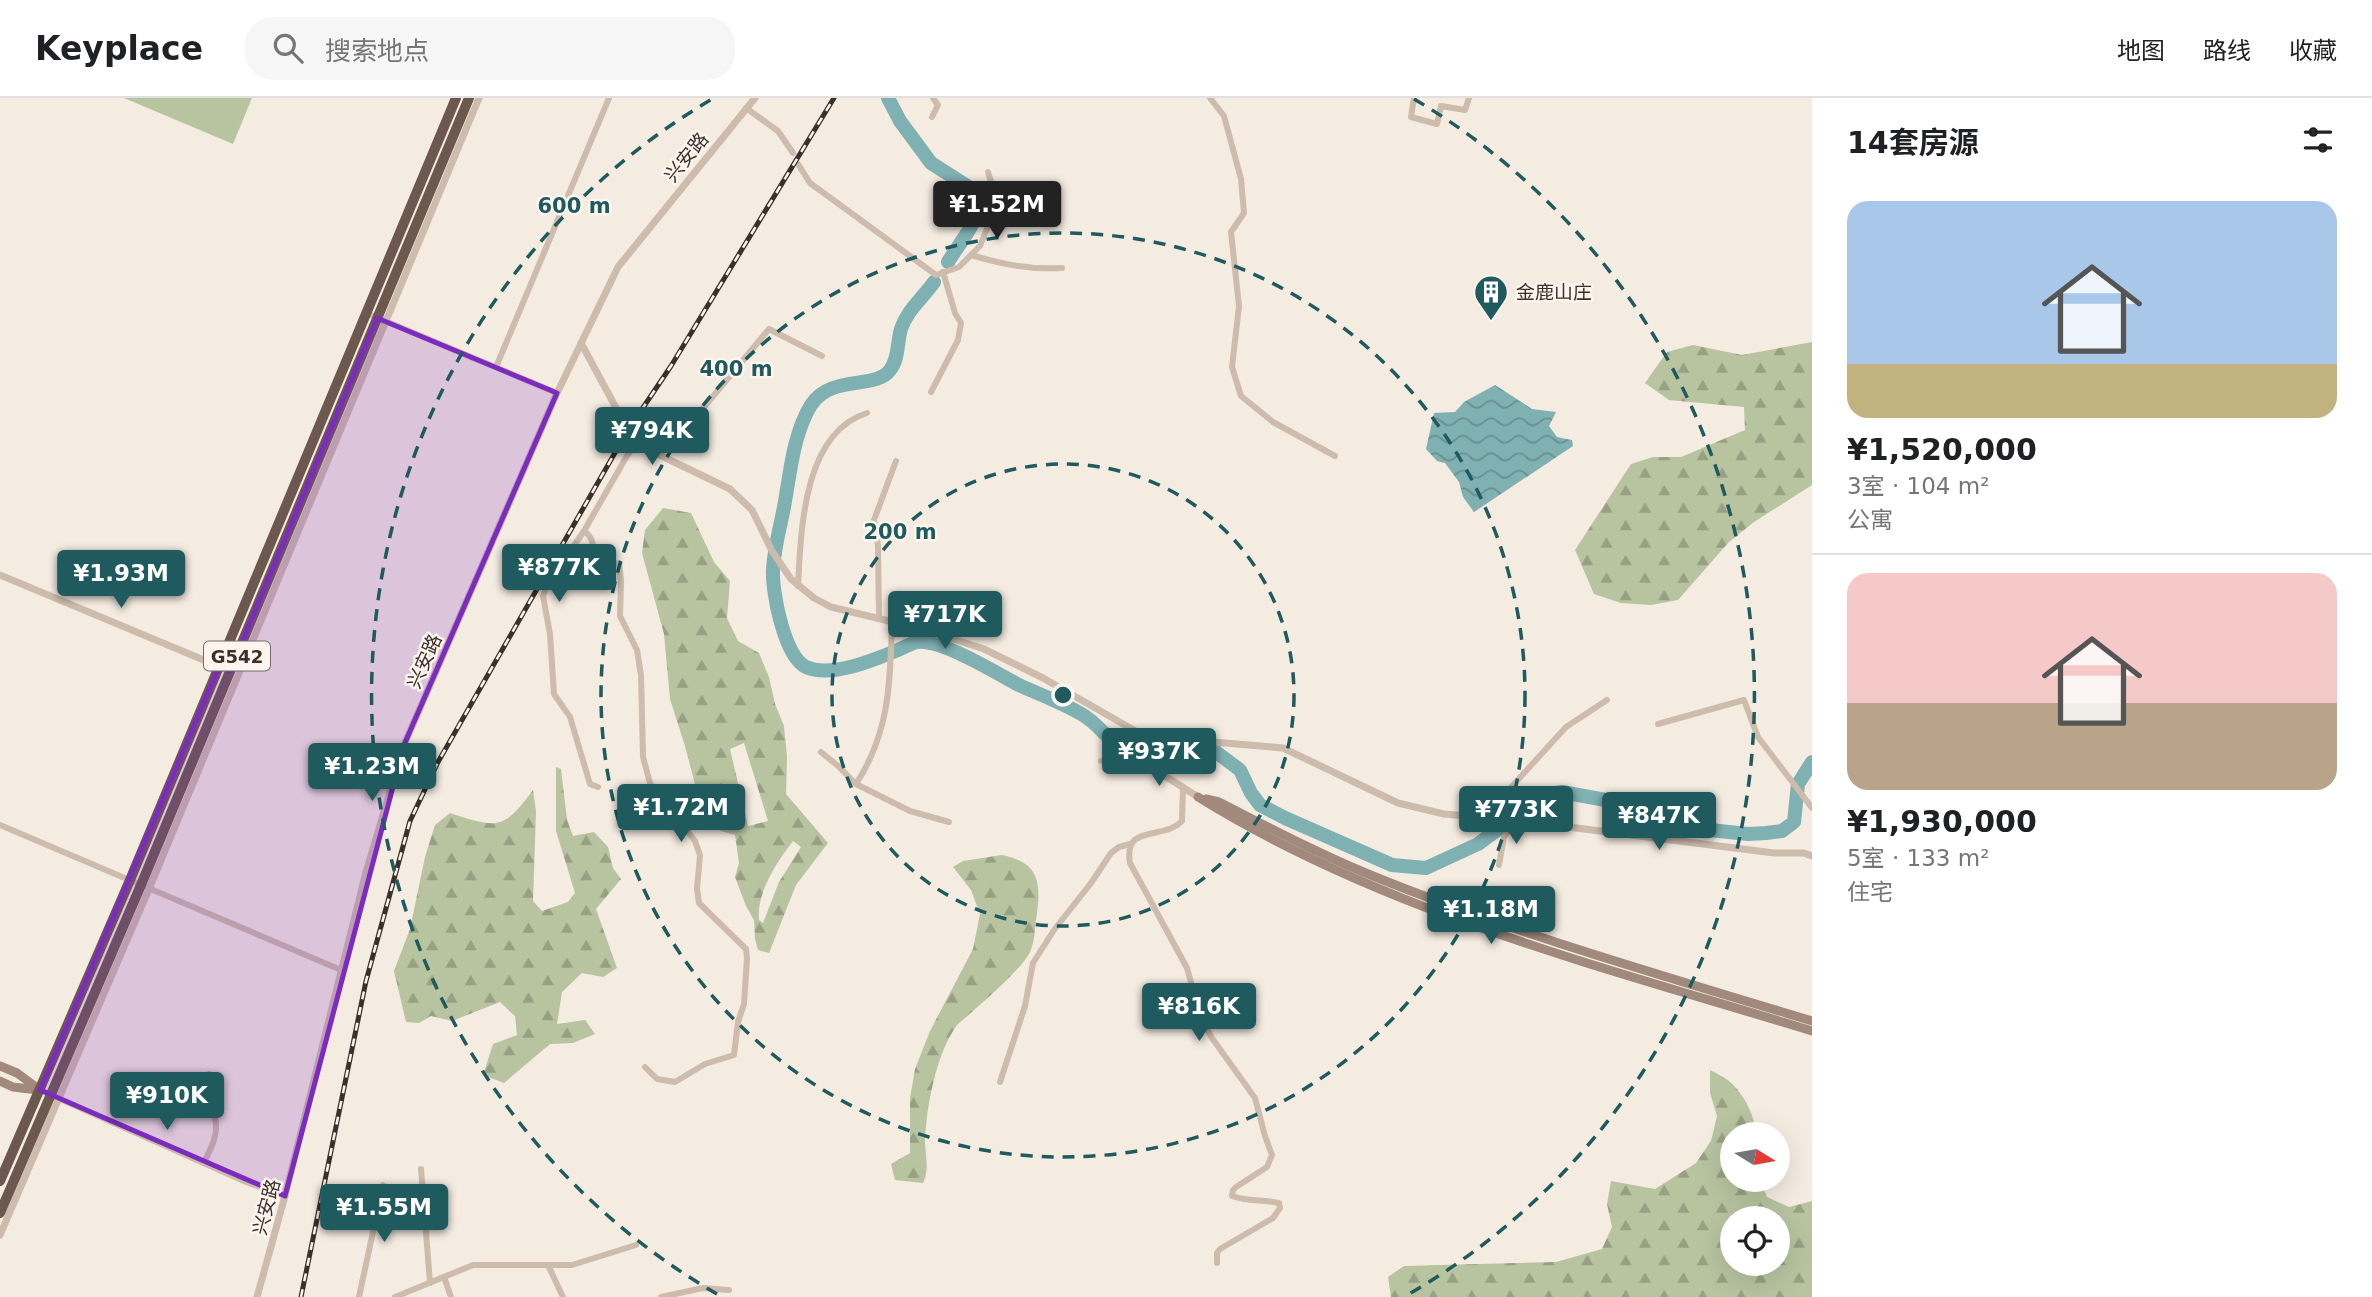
<!DOCTYPE html>
<html lang="zh">
<head>
<meta charset="utf-8">
<style>
  body { margin:0; font-family:"DejaVu Sans","Noto Sans SC",sans-serif; background:#f6f6f6; color:#202124; height:100vh; display:flex; flex-direction:column; font-size:26px; white-space:nowrap }
  * { box-sizing:border-box; margin:0 }
  p { font-size:23px; color:#757577 }
  .icon { flex:none; width:38px; height:38px; fill:none; stroke:currentColor; stroke-width:2; stroke-linecap:round; stroke-linejoin:round }
  .map { position:relative; flex:1; overflow:hidden }
  .sheet { display:flex; flex-direction:column; background:#fff; width:560px }
  .sheet>* { flex:none }
  .needle { width:46px; rotate:101deg }
  .controls { position:absolute; left:1720px; top:1024px; display:grid; gap:14px }
  .controls a { display:grid; place-items:center; width:70px; height:70px; border-radius:50%; background:#fff; box-shadow:0 7px 28px #0002; font-size:35px }
  .price { position:absolute; translate:-50% -60px; padding:0 16px; border-radius:7px; background:#1f5a5e; color:#fff; font-size:23px; line-height:46px; filter:drop-shadow(0 2px 4px #0008) }
  .price::after { content:''; position:absolute; left:50%; top:42px; width:21px; height:16px; margin-left:-10px; background:inherit; clip-path:polygon(0 0,100% 0,50% 100%) }
  .price.selected { background:#222; color:#fff }
  ul { padding:0; list-style:none }
  li { display:grid; align-content:center; gap:14px; height:371px; padding:0 35px }
  li+li { border-top:2px solid #e0e0e0 }
  li span { display:grid; place-items:center; height:217px; border-radius:21px; color:#555 }
  li>.icon { margin-inline-start:auto }
  span .icon { width:126px; height:126px; fill:#fffc; stroke-width:1 }
  li b { font-size:30px }
  h2 { display:flex; justify-content:space-between; align-items:center; height:84px; padding:0 35px; font-size:30px }
  header { display:flex; align-items:center; gap:42px; box-sizing:border-box; height:98px; padding:0 35px; background:#fff; border-bottom:2px solid #e0e0e0 }
  header strong { font-size:33px }
  nav { display:flex; gap:38px; margin-inline-start:auto; font-size:24px }
  .search { width:490px; height:63px; background:#f6f6f6; display:flex; align-items:center; gap:18px; box-sizing:border-box; padding:0 24px; border-radius:28px; color:#757577; font-size:26px }
  main { display:flex; flex:1; min-height:0 }
  .map>svg:first-child { display:block }
  .grass { fill:#b8c4a0 }
  .forest { fill:url(#forest-firs); fill-rule:evenodd }
  .water { fill:url(#water-waves) }
  .lines { fill:none; stroke-linecap:round; stroke-linejoin:round }
  .river { stroke:#7fb0b2; stroke-width:14 }
  .minor { stroke:#cdbbac; stroke-width:6 }
  .tertiary { stroke:#cdbbac; stroke-width:7 }
  .secondary { stroke:#a18a7d; stroke-width:9 }
  .trunk { stroke:#6c584f; stroke-width:10 }
  .rail-casing { stroke:#3b302b; stroke-width:5 }
  .rail { stroke:#fbf5ee; stroke-width:2.5; stroke-dasharray:8; stroke-linecap:butt }
  .marked { fill:#7b2cbf; fill-opacity:0.2; stroke:#7b2cbf; stroke-width:5; stroke-linejoin:round }
  .ring { fill:none; stroke:#1f5a5e; stroke-width:3.5; stroke-dasharray:12 9 }
  .labels { text-anchor:middle; dominant-baseline:central; stroke-width:5; stroke-linejoin:round; paint-order:stroke }
  .shield { fill:#fbf5ee; stroke:#756b66; stroke-width:2 }
  .shield-label { font-size:18px; font-weight:bold; fill:#3b302b }
  .street-label { font-size:19px; fill:#3b302b; stroke:#fbf5ee }
  .poi-label { font-size:19px; fill:#3b302b; stroke:#fbf5ee; text-anchor:start }
  .centre { fill:#1f5a5e; stroke:#fbf5ee; stroke-width:3.5 }
  .ring-label { font-size:21px; text-anchor:middle; font-weight:bold; fill:#1f5a5e; stroke:#fbf5ee; stroke-width:5; stroke-linejoin:round; paint-order:stroke }
</style>
</head>
<body>
<header>
<strong>Keyplace</strong>
<div class="search"><svg class="icon" aria-label="search" viewBox="0 0 24 24"><circle cx="10" cy="10" r="6"/><path d="M15 15l6 6"/></svg>搜索地点</div>
<nav><a>地图</a><a>路线</a><a>收藏</a></nav>
</header>
<main>
<div class="map">
<svg width="1812" height="1199" viewBox="0 0 1812 1199">
  <defs>
    <pattern id="forest-firs" width="22" height="20" patternUnits="userSpaceOnUse" patternTransform="scale(1.75)"><rect width="22" height="20" fill="#b8c4a0"/><path d="M5 1l3.5 6h-7zM16 11l3.5 6h-7z" fill="#97a083"/></pattern>
    <pattern id="water-waves" width="16" height="10" patternUnits="userSpaceOnUse" patternTransform="scale(1.75)"><rect width="16" height="10" fill="#7fb0b2"/><path d="M0 5q4-4 8 0t8 0" fill="none" stroke="#699091"/></pattern>
  </defs>
  <rect width="100%" height="100%" fill="#f4ebe1"/>
  <path class="grass" d="M124,0h128l-19,46z"/>
  <g class="forest">
    <path d="M1812,244v143l-58,37 -25,20 -51,58 -27,5 -30,-2 -27,-9 -19,-44 56,-86 22,-7h28l64,-27 -1,-23 -75,-7 -24,-17 22,-31 26,-7 49,10z"/>
    <path d="M663,410l28,5 23,49 16,19 -3,37 11,23 21,12 10,24 6,27 9,22 3,31 -1,37 42,49 -32,42 -27,68 -11,-3 -3,-11 -1,-19 -8,-14 -11,-29 4,-14 -4,-28 -14,-4 -12,-13 -12,-26 -12,-46 -15,-47 -6,-65 -22,-81 3,-23zM744,645l24,78 -20,5 -18,-77zM793,743l8,6 -22,35 -16,41 -4,-3c-3,-27 18,-58 34,-79z"/>
    <path d="M556,669l5,2 6,51 6,16 21,-4 14,15 5,21 8,11 -25,30 21,59 -14,9 -21,-4 -20,19 -5,32 28,-4 10,14 -22,9 -23,1 -46,39 -21,-8 10,-31 24,-9 -2,-19 -15,-14 -48,19 -21,-5 -12,7 -13,-1 -12,-51 16,-42 15,-72 10,-32 15,-12c47,15 53,18 83,-23l3,21 -3,90 9,10 26,-9 7,-9 -19,-62z"/>
    <path d="M1002,757c40,8 39,31 34,65 -1,10 -2,24 -6,32 -10,20 -55,57 -73,73 -21,29 -30,79 -32,115 0,16 5,28 -2,43l-28,-3 -4,-16 19,-11v-55l5,-29 15,-38 43,-82 7,-35 -9,-24 -18,-23 10,-6z"/>
    <path d="M1710,972c7,4 15,7 20,12 14,12 25,34 26,52h-24v46h28l7,17 22,10 23,-6v96h-421l-3,-20 16,-11 152,-4 46,-13 10,-22 -5,-23 4,-23 44,8 41,-26 15,-22 6,-25 -7,-23zM1732,1120h46v46h-46z"/>
  </g>
  <path class="water" d="M1495,287l37,24 24,3 -7,14 8,11 15,3 1,6 -99,66 -11,-15 -4,-15 -14,-19 -8,-2 -11,-12 8,-36 21,-1 9,-10z"/>
  <g class="lines">
    <g class="river">
      <path d="M888,0l12,23 31,42 50,32c0,24 -21,47 -33,67"/>
      <path d="M934,184c-11,16 -27,28 -33,47 -4,13 -2,30 -11,41 -14,20 -59,4 -79,35 -18,29 -21,70 -27,102 -4,21 -10,42 -11,63 -1,22 11,86 33,97 25,11 68,-7 92,-17 5,-2 13,-7 19,-8 25,-3 79,31 102,43 19,9 57,23 71,35 12,9 22,25 38,28 9,1 23,-2 30,-7l54,8 28,21 11,23 9,12 25,13 107,47 34,3 52,-24 19,-14 33,-33 32,-5 60,11 32,9 24,12 22,5 48,5 18,-1 16,-2 12,-9 4,-38 14,-22"/>
    </g>
    <g class="minor">
      <path d="M1210,0l14,18 17,63 3,34 -13,19 8,74 -7,61 9,29 32,26 62,34"/>
      <path d="M1414,0l-3,19 26,7 4,-18 24,4 4,-12"/>
      <path d="M746,10l32,23 15,22"/>
      <path d="M932,19l6,-12 -5,-7"/>
      <path d="M798,66l12,19 126,92 23,-8 21,-21 14,-35 -2,-26 -4,-13"/>
      <path d="M971,157c31,9 58,15 91,13"/>
      <path d="M366,215l191,80"/>
      <path d="M496,269l113,-269"/>
      <path d="M931,294l27,-52 3,-17 -6,-10 -12,-41"/>
      <path d="M655,355l50,-47 64,-77 53,27"/>
      <path d="M619,465l2,18 -1,35 17,34 4,25 2,82 7,26 45,58 5,14 -3,34 2,14 47,46 1,9 -3,46 -6,18 -4,33 -29,9 -30,18 -18,-3 -12,-12"/>
      <path d="M583,479c7,-17 18,-34 1,-46"/>
      <path d="M798,488c3,-56 5,-153 69,-173"/>
      <path d="M879,521l-1,-73 -4,-26 22,-59"/>
      <path d="M1658,626l86,-24 14,37 54,71"/>
      <path d="M821,654l17,14 18,18 54,27 39,11"/>
      <path d="M1101,663l45,-2"/>
      <path d="M856,686c34,-52 34,-102 36,-162"/>
      <path d="M598,689l-8,-3 -20,-67 -16,-23 -4,-60 -7,-38 5,-13 36,-52 44,-77 11,-11"/>
      <path d="M1183,689l-1,34c-19,20 -59,2 -52,42l57,105 14,50 11,20 43,60 10,38 7,19 -5,12 -31,20 -3,3 -1,6c16,6 31,3 47,7l1,5 -7,10 -53,31 -3,4v10"/>
      <path d="M1484,719l82,-90 41,-27"/>
      <path d="M0,727l341,145"/>
      <path d="M1499,767l5,-28 12,-17"/>
      <path d="M1000,984l25,-76 8,-43 21,-33 37,-47 20,-30 8,-6 11,-3"/>
      <path d="M40,992l206,92 39,14"/>
      <path d="M204,1065c5,-12 13,-24 12,-38 -1,-18 -11,-32 -7,-51"/>
      <path d="M421,1071l9,114"/>
      <path d="M548,1167l15,32"/>
      <path d="M444,1179l7,20"/>
      <path d="M359,1199l24,-112"/>
      <path d="M395,1199l78,-32h99l64,-20"/>
      <path d="M661,1199l42,-9 26,2"/>
    </g>
    <g class="tertiary">
      <path d="M581,245l47,87 15,17 87,42 22,21 20,41 19,28 23,19 17,9 91,22 62,20 59,29 94,54 65,9 81,7 115,55 46,11 69,6 261,33h30l8,3"/>
      <path d="M0,477l230,96"/>
      <path d="M1137,634l4,22 18,18 39,25"/>
      <path d="M0,1137l149,-346 330,-791"/>
      <path d="M257,1199l28,-101 81,-324 38,-127 153,-352 61,-126 137,-169"/>
    </g>
    <g class="secondary">
      <path d="M1198,699c187,116 406,170 614,234"/>
      <path d="M1206,701l13,3c51,26 102,53 154,74 143,58 292,100 439,145"/>
      <path d="M0,968l17,7 23,17"/>
      <path d="M0,983l13,6 25,3"/>
    </g>
    <g class="trunk">
      <path d="M0,1083l130,-301 326,-782"/>
      <path d="M0,1115l141,-328 328,-787"/>
    </g>
    <g class="rail-casing">
      <path id="rail" d="M301,1199l65,-316 44,-160 28,-59 190,-332 43,-64 163,-268"/>
    </g>
    <use href="#rail" class="rail"/>
  </g>
  <path class="marked" d="M377,220l180,75 -153,352 -119,451 -245,-106 179,-424 11,5z"/>
  <g class="ring">
    <circle cx="1063" cy="597" r="231"/>
    <circle cx="1063" cy="597" r="462"/>
    <path d="M717 1196A692 692 0 0 1 712 1M1414 1A692 692 0 0 1 1409 1196"/>
  </g>
  <defs>
    <g id="building-pin" transform="scale(1.75)"><path d="M0 17L-7.5 6A9.5 9.5 0 1 1 7.5 6Z" fill="#1f5a5e" stroke="#fbf5ee"/><path d="M-4-6H4V6H1V3H-1V6H-4ZM-2.5-4.3h1.7v1.8h-1.7ZM.8-4.3h1.7v1.8H.8ZM-2.5-1h1.7V.8h-1.7ZM.8-1h1.7V.8H.8Z" fill="#fff"/></g>
  </defs>
  <g fill-rule="evenodd">
    <use href="#building-pin" x="1491" y="194"/>
  </g>
  <g class="labels">
    <rect class="shield" x="204" y="543.5" width="66" height="29" rx="5"/>
    <g class="shield-label">
      <text x="237" y="558">G542</text>
    </g>
    <g class="street-label">
      <text transform="translate(686 59) rotate(-51)">兴安路</text>
      <text transform="translate(424 563) rotate(-66)">兴安路</text>
      <text transform="translate(266 1109) rotate(-75)">兴安路</text>
    </g>
    <g class="poi-label">
      <text x="1516" y="194">金鹿山庄</text>
    </g>
  </g>
  <circle cx="1063" cy="597" r="10" class="centre"/>
  <g class="ring-label">
    <text x="574" y="115">600 m</text>
    <text x="736" y="278">400 m</text>
    <text x="900" y="441">200 m</text>
  </g>
</svg>
<div class="controls">
<a><svg class="needle" viewBox="-14 -14 28 28"><path d="M0-13l5 13h-10z" fill="#e53935"/><path d="M0 13l5-13h-10z" fill="#757577"/></svg></a>
<a><svg class="icon" aria-label="locate" viewBox="0 0 24 24"><circle cx="12" cy="12" r="6"/><path d="M12 2v4M12 18v4M2 12h4M18 12h4"/></svg></a>
</div>
<b class="price selected" style="left:997px;top:143px">¥1.52M</b>
<b class="price" style="left:652px;top:369px">¥794K</b>
<b class="price" style="left:559px;top:506px">¥877K</b>
<b class="price" style="left:121px;top:512px">¥1.93M</b>
<b class="price" style="left:945px;top:553px">¥717K</b>
<b class="price" style="left:1159px;top:690px">¥937K</b>
<b class="price" style="left:372px;top:705px">¥1.23M</b>
<b class="price" style="left:681px;top:746px">¥1.72M</b>
<b class="price" style="left:1516px;top:748px">¥773K</b>
<b class="price" style="left:1659px;top:754px">¥847K</b>
<b class="price" style="left:1491px;top:848px">¥1.18M</b>
<b class="price" style="left:1199px;top:945px">¥816K</b>
<b class="price" style="left:167px;top:1034px">¥910K</b>
<b class="price" style="left:384px;top:1146px">¥1.55M</b>
</div>
<section class="sheet">
<h2>14套房源<svg class="icon" aria-label="filters" viewBox="0 0 24 24"><path d="M4 7h16M4 17h16"/><circle cx="9" cy="7" r="2"/><circle cx="15" cy="17" r="2"/></svg></h2>
<ul>
<li><span style="background:linear-gradient(#a9c7e8 75%,#c2b280 0)"><svg class="icon" aria-label="home" viewBox="0 0 24 24"><path d="M3 11l9-7 9 7M6 9v11h12V9"/></svg></span><div><b>¥1,520,000</b><p>3室 · 104 m²</p><p>公寓</p></div></li>
<li><span style="background:linear-gradient(#f6c9c9 60%,#b9a48a 0)"><svg class="icon" aria-label="home" viewBox="0 0 24 24"><path d="M3 11l9-7 9 7M6 9v11h12V9"/></svg></span><div><b>¥1,930,000</b><p>5室 · 133 m²</p><p>住宅</p></div></li>
</ul>
</section>
</main>
</body>
</html>
